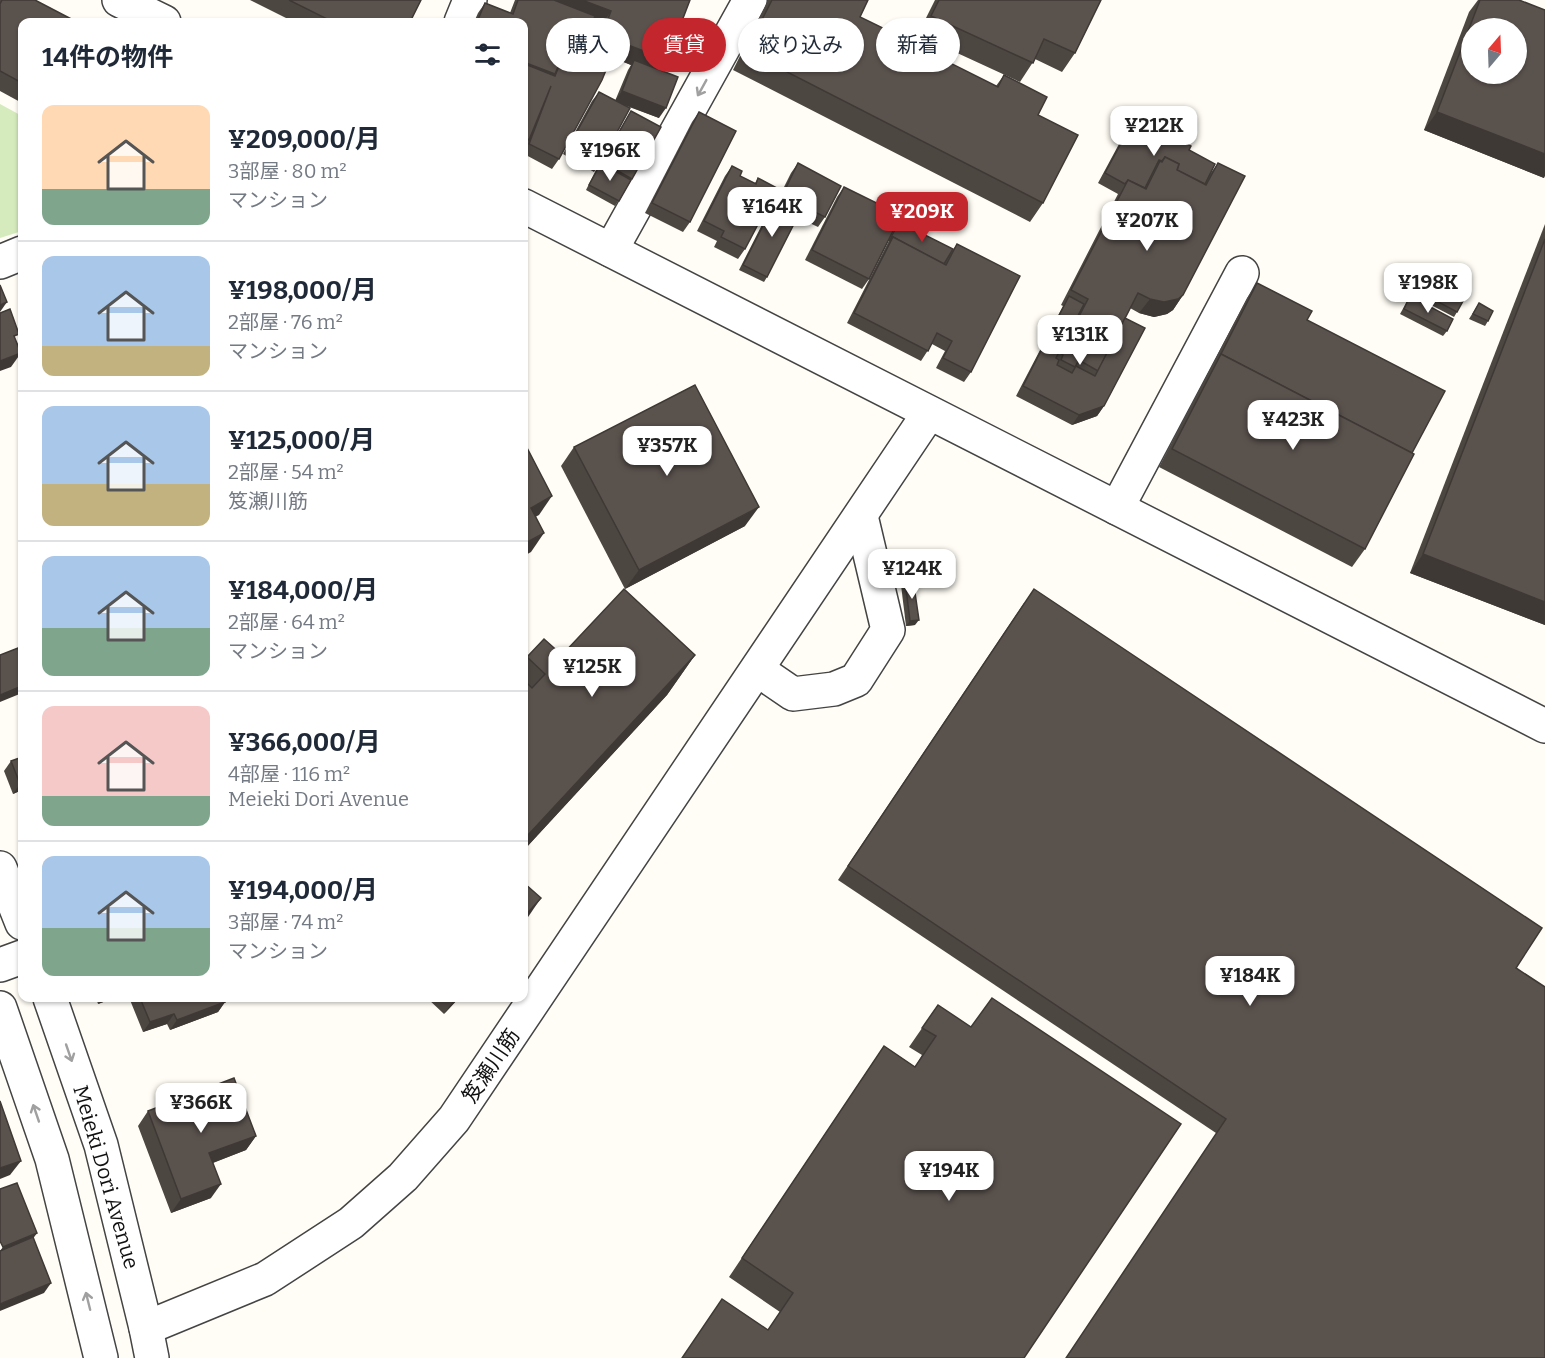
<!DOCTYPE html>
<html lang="ja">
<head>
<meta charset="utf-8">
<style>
  body { margin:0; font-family:Bitter,"Noto Sans JP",serif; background:#f6f6f7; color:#1f2937; height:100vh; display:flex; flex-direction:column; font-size:22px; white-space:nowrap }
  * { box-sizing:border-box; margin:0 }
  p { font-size:20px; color:#747a83 }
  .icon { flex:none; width:33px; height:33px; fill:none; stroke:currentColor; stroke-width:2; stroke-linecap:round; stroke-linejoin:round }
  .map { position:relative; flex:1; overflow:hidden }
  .details { position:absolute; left:18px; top:18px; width:510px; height:984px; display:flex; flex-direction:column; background:#fff; border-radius:12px; box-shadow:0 2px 4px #0004 }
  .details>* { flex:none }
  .top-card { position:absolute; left:546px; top:18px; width:570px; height:54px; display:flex; gap:12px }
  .needle { width:39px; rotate:19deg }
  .tools { position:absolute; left:1461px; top:18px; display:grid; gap:12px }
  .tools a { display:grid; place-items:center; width:66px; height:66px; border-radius:50%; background:#fff; box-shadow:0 2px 4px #0004; font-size:30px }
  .price { position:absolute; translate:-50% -51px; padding:0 14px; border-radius:12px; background:#fff; color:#222; font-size:20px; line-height:39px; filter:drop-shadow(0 2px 3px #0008) }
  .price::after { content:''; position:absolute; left:50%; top:36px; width:18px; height:14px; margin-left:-9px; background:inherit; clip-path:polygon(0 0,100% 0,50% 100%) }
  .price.current { background:#c4262e; color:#fff }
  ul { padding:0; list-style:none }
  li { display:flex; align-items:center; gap:18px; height:150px; padding:0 24px }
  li+li { border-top:2px solid #e0e1e3 }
  li span { display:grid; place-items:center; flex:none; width:168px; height:120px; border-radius:12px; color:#555 }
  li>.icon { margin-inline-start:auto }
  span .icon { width:72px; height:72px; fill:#fffc; stroke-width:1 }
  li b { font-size:26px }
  h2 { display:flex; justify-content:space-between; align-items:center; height:72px; padding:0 24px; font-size:26px }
  .pill { padding:0 21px; border-radius:27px; background:#fff; box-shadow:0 2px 4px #0004; font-size:21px; line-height:54px }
  .pill.current { background:#c4262e; color:#fff }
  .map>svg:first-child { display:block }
  .green { fill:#d5ebbd }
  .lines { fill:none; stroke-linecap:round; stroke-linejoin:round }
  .minor-casing { stroke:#444; stroke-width:36 }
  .minor { stroke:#fff; stroke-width:33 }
  .wall { fill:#4d4742; fill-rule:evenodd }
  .shaded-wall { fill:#3f3936 }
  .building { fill:#5a524d; stroke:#3f3936; stroke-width:1.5; fill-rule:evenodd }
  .oneway { stroke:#a0a0a0 }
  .labels { text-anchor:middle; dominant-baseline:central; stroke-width:6; stroke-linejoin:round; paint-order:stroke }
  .street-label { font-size:21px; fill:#111; stroke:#fff }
</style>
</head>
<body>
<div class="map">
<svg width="1545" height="1358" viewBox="0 0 1545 1358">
  <rect width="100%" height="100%" fill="#fffdf5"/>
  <path class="green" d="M0,104l22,12v115l-22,7z"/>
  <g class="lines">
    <g class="minor-casing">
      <g id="minor">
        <path d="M119,0l45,22"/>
        <path d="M461,22l9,-22"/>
        <path d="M524,206l1021,520"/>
        <path d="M611,250l139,-250"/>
        <path d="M0,262l22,-9"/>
        <path d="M1117,508l125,-235"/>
        <path d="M758,670l35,24 41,-5 22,-9 32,-50 -27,-114"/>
        <path d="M0,868l22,55"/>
        <path d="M0,965l22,-8"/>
        <path d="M50,998l51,147 45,183 6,30"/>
        <path d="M0,1008l52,151 49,199"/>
        <path d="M146,1328l119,-49 86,-56 52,-46 51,-58 475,-706"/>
      </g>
    </g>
    <use href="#minor" class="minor"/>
  </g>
  <g class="wall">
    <path d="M0,0h35l-13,22v81l-22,-12z"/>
    <path d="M250,0h171l-11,22h-116z"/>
    <path d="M515,0h175l-30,70 -1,48 -38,-14 -20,58 -7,10 -31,-18 29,-53 7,-9 16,9 13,-31 3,-5 -19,-8 -53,102 -7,10 -28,-15v-5l1,-5 -1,3v-125h-50l4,-9 7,-10 25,10zM592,22l9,4 -8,19 -8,-3z"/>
    <path d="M768,0h100l-8,17 40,20 12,-18 11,5 12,-24h166l-26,53 -13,19 -27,-13 -15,23 -65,-30 -5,11 46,23 8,-11 34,40 5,88 -13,19 -297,-152zM919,35l23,11 -6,9 -22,-11z"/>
    <path d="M1478,0h41l25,178 -120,-48 45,-118z"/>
    <path d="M631,111l1,68 -17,27 -29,-16 11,-22z"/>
    <path d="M699,112l-9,110 -7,10 -38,-19 47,-91z"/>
    <path d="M1133,121l33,18 3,-4 20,15 21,24 8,-11 -35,132 -10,15 -6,4 -13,3 -15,-4 -9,-5 -5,10 -21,88 -7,10 -25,9 -56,-29 47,-90 -2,-1 57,-111 -20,-11 28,-52z"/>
    <path d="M798,163l27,54 -7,10 -21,-10 -30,60 -3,5 -25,-12 33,-65 4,-5 1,1 14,-28z"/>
    <path d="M732,166l8,10 15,7 3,-5 -13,71 -7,10 -24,-12 3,-6 -20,-10 28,-55z"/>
    <path d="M844,187l25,92 -7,10 -57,-29 32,-63z"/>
    <path d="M899,222l51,32 7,-10 14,128 -7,10 -28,-14 9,-17 -13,-7 -11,17 -74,-38 49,-96z"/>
    <path d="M1545,224v401l-135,-52z"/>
    <path d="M1419,278l38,34 -3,5 -44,-23z"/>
    <path d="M1257,283l50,37 105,133 -47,96 -13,18 -193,-100 88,-169z"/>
    <path d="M1410,296l37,35 -4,5 -43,-22z"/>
    <path d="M1479,303l9,18 -3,5 -16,-7z"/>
    <path d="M574,447l171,79 -120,63 -64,-123z"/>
    <path d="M905,580l10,45 -9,1 -5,-41z"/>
    <path d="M1024,603l518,325 -326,205 -378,-253z"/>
    <path d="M562,655h133l-28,40 -143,155v-188l3,-5z"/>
    <path d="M22,757v33l-9,4 -9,-23 7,-10z"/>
    <path d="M96,998h18l-16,6z"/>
    <path d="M132,998h91l2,4 -7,10 -48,18 -3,-6 -24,8 -13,-32z"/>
    <path d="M427,998h32l-15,16z"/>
    <path d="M938,1005l86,353 -256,-28 12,-18 -51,-35 155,-231 31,21 7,-12 -13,-8z"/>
    <path d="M148,1111l108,25 -10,14 -33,13 -2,35 -40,15 -33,-87z"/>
  </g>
  <g class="shaded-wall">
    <path d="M544,0h38l29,11 -10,15 -59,-23z"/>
    <path d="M602,35l65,25 -10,15 -23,-15 -3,5 -40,-16z"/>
    <path d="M526,63l29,11 -7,10 -24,-9z"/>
    <path d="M622,91l44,17 -7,10 -44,-17z"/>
    <path d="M1437,112l108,42v22l-1,2 -120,-48z"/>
    <path d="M1183,295l-10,15 -6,4 -13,3 -15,-4 11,-14z"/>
    <path d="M7,302l-7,10v-7z"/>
    <path d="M21,353l-10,14 -11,4v-10z"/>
    <path d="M1104,406l-7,10 -25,9 7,-10z"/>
    <path d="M552,496l-13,19 -15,8 7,-15z"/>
    <path d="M759,507l-14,19 -120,63 14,-19z"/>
    <path d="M544,533l-13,19 -7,4v-12z"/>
    <path d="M1423,554l122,48v23l-135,-52z"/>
    <path d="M919,620l-4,5 -9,1 4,-5z"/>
    <path d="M695,655l-28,40 -143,155v-9l4,-6z"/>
    <path d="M22,686v7l-22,9v-7z"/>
    <path d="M22,783v7l-9,4 7,-10z"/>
    <path d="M541,898l-17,25v-6z"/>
    <path d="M103,998h11l-16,6z"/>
    <path d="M455,998h4l-15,16z"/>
    <path d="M225,1002l-7,10 -48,18 7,-10z"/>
    <path d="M174,1014l-7,10 -24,8 7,-10z"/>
    <path d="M256,1136l-10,14 -47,18 10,-15z"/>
    <path d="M21,1161l-11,14 -10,4v-11z"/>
    <path d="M221,1184l-10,14 -40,15 10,-14z"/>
    <path d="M37,1233l-7,10 -30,8 3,-4z"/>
    <path d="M51,1283l-7,10 -44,18v-7z"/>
  </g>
  <g class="building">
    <path d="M2,0h33l42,22h-55v61l-22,-12v-67z"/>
    <path d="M289,0h132l-11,22h-77z"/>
    <path d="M518,0h36l41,16 -10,26 28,11 -11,27 -43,79 -30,-15 22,-58 -22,54 -5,-3v-69l1,-4 30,12 16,-40 -16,38 -29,-11 -2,4v-45h-47l8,-19 28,11z"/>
    <path d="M582,0h108l-23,60 -65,-25 9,-24z"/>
    <path d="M772,0h96l-8,17 43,21 9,-19 13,6 -11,19 24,12 6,-13 12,6 -6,14 48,24 6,-12 43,22 -9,18 40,20 -35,68 -297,-152z"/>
    <path d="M939,0h162l-26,53 -31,-14 -11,24 -102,-47z"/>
    <path d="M1480,0h39l26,10v144l-108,-42zM1472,28h44v46h-44z"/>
    <path d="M634,60l44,17 -12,31 -44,-17z"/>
    <path d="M599,92l31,16 -29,54 -31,-18z"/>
    <path d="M631,111l30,16 -29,52 -30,-17z"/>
    <path d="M699,112l37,19 -46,91 -38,-19z"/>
    <path d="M1133,121l34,18 2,-4 22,11 -2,4 26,14 -10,20 -28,-14 2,-6 -14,-7 -3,4 -3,-1 -14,28 -17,-8 -3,4 -20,-11z"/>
    <path d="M1165,157l14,7 -2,6 29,15 12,-22 27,13 -62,119 -5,4 -14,3 -14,-3 -12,-6 -40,78 -19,-11 -4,7 -14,-7 2,-5 -3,-2 28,-54 -17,-9 57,-110 18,9 14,-28 2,1z"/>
    <path d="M601,163l30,17 -12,21 -30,-16z"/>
    <path d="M798,163l43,23 -16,31 -43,-21z"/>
    <path d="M732,166l10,5 -2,5 16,8 2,-6 19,10 -32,61 -24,-12 3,-6 -20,-10z"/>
    <path d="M844,187l57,28 -32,64 -57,-29z"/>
    <path d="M776,200l24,12 -33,65 -24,-12z"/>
    <path d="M899,222l54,27 -9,15 -51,-27 -4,4z"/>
    <path d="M893,237l53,28 11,-21 63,32 -49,96 -28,-14 9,-17 -15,-8 -9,18 -74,-38z"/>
    <path d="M1545,239v363l-122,-48z"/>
    <path d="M1419,278l44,23 -6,11 -43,-23z"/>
    <path d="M1257,283l55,28 -5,9 138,71 -33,62 -191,-99 -1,2z"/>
    <path d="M0,285l7,17 -7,3z"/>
    <path d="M1069,296l15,8 -28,54 3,2 -2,5 15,8 4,-7 19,10 30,-58 20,10 -41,78 -25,9 -56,-29z"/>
    <path d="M1410,296l43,23 -6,12 -43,-22z"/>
    <path d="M1479,303l14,8 -5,10 -15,-7z"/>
    <path d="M10,309l9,25 -5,2 7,17 -21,8v-48z"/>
    <path d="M1221,354l193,100 -49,95 -193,-100z"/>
    <path d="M695,385l64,122 -120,63 -65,-123z"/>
    <path d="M524,442l28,54 -21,12 13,25 -20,11z"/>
    <path d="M913,579l6,41 -9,1 -5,-41z"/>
    <path d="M624,589l71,66 -167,180 -4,-5v-150l8,8 13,-14 -18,-17 17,-18 18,16z"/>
    <path d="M1034,589l508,339 -26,40 29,19v371h-479l160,-239 -378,-253z"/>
    <path d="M18,648l4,13v25l-22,9v-40z"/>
    <path d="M22,649v12l-3,-10z"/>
    <path d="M22,757v26l-2,1 -9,-23z"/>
    <path d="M524,883l17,15 -17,19z"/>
    <path d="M140,998h83l2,4 -48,18 -3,-6 -24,8z"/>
    <path d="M992,998l189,126 -157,234h-342l40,-59 46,31 25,-37 -51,-35 142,-212 31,21 21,-31 -14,-8 16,-23 33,22z"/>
    <path d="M234,1078l22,58 -47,17 12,31 -40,15 -33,-88z"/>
    <path d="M0,1101l21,60 -21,7z"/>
    <path d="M17,1183l20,50 -34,14 -3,-6v-52z"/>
    <path d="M33,1237l18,46 -51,21v-53z"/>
  </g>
  <defs><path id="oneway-shaft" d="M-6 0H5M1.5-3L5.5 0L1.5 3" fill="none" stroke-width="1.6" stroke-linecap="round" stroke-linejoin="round" transform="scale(1.5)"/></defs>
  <g class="oneway">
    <use href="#oneway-shaft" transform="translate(702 88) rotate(119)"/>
    <use href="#oneway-shaft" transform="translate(69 1053) rotate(71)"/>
    <use href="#oneway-shaft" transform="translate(36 1113) rotate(-109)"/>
    <use href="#oneway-shaft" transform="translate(88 1301) rotate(-104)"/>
  </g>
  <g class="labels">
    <g class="street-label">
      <text transform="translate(491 1066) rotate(-56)">笈瀬川筋</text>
      <text transform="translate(106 1177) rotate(74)">Meieki Dori Avenue</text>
    </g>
  </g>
</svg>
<div class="tools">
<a><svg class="needle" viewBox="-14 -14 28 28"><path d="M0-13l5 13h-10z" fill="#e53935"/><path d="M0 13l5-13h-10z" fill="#747a83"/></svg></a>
</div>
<b class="price" style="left:1154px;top:157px">¥212K</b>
<b class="price" style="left:610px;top:182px">¥196K</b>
<b class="price" style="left:772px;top:238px">¥164K</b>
<b class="price current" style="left:922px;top:243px">¥209K</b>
<b class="price" style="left:1147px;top:252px">¥207K</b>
<b class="price" style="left:1428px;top:314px">¥198K</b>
<b class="price" style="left:1080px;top:366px">¥131K</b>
<b class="price" style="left:1293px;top:451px">¥423K</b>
<b class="price" style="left:667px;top:477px">¥357K</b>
<b class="price" style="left:912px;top:600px">¥124K</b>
<b class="price" style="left:592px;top:698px">¥125K</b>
<b class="price" style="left:1250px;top:1007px">¥184K</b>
<b class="price" style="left:201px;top:1134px">¥366K</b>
<b class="price" style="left:949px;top:1202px">¥194K</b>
<div class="top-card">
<a class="pill">購入</a>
<a class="pill current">賃貸</a>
<a class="pill">絞り込み</a>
<a class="pill">新着</a>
</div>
<section class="details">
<h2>14件の物件<svg class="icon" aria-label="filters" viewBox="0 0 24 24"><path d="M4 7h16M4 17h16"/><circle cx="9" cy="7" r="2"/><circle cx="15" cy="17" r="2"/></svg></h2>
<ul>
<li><span style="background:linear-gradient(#ffd9b3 70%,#7fa58c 0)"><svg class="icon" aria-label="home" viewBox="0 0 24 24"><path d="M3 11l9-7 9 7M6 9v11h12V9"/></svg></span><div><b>¥209,000/月</b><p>3部屋 · 80 m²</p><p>マンション</p></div></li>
<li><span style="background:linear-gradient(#a9c7e8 75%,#c2b280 0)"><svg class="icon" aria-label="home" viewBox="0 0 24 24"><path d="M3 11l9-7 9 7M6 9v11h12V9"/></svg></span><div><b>¥198,000/月</b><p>2部屋 · 76 m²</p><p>マンション</p></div></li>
<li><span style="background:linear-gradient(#a9c7e8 65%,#c2b280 0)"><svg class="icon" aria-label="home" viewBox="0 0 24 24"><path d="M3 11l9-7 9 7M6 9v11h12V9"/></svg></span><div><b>¥125,000/月</b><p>2部屋 · 54 m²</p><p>笈瀬川筋</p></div></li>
<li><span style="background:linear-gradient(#a9c7e8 60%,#7fa58c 0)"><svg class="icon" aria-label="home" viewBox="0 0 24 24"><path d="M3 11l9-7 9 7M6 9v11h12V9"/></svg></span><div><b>¥184,000/月</b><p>2部屋 · 64 m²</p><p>マンション</p></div></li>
<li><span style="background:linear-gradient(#f6c9c9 75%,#7fa58c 0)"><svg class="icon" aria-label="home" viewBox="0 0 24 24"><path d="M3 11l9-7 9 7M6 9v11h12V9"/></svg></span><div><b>¥366,000/月</b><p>4部屋 · 116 m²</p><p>Meieki Dori Avenue</p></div></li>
<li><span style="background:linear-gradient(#a9c7e8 60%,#7fa58c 0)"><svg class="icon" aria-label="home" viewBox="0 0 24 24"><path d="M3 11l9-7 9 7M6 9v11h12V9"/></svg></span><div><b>¥194,000/月</b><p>3部屋 · 74 m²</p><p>マンション</p></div></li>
</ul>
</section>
</div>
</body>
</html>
